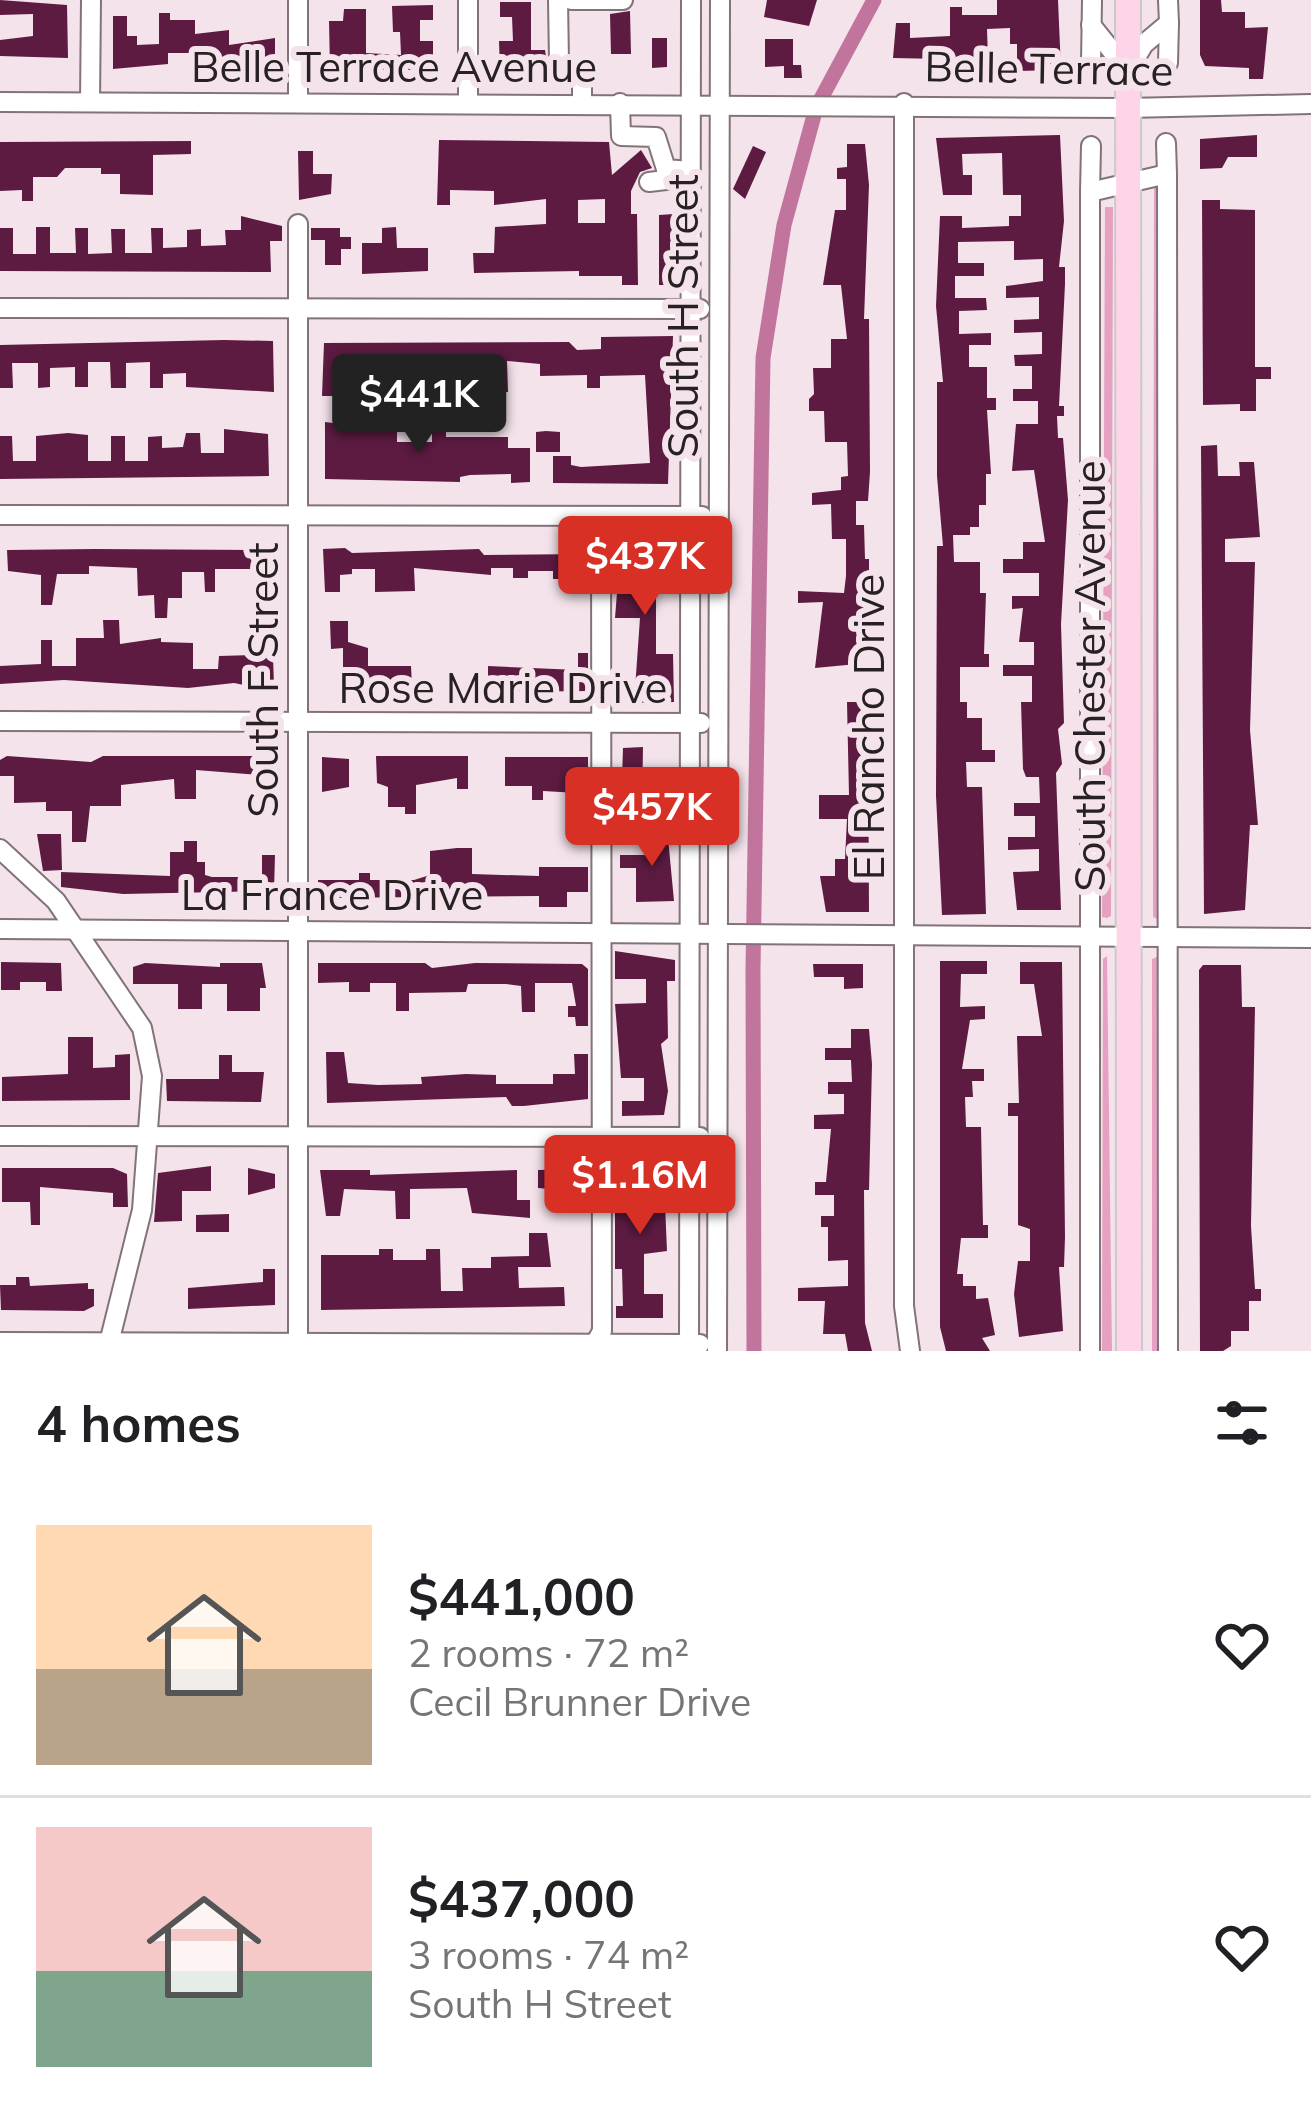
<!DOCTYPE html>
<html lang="en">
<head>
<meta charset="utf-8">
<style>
  body { margin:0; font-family:Mulish,sans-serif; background:#f2f2f2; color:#202124; height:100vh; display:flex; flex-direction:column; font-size:45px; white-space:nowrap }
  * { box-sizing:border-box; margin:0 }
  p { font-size:39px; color:#757577 }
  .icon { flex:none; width:66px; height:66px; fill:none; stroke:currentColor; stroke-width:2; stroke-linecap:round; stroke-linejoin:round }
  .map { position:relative; height:1351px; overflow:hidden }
  .drawer { display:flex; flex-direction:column; background:#fff; flex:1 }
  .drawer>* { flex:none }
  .price { position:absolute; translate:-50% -102px; padding:0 27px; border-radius:12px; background:#d93025; color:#fff; font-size:39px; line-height:78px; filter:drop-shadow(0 3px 6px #0008) }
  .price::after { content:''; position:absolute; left:50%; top:72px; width:36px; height:27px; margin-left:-18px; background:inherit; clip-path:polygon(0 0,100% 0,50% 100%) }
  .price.active { background:#222; color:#fff }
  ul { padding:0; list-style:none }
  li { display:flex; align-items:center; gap:36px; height:300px; padding:0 36px }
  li+li { border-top:3px solid #e0e0e0 }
  li span { display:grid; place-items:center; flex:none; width:336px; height:240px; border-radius:0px; color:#555 }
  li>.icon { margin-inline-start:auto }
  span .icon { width:144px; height:144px; fill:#fffc; stroke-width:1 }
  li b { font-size:51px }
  h2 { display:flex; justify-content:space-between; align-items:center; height:144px; padding:0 36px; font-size:51px }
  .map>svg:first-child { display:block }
  .green { fill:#e6a0c2 }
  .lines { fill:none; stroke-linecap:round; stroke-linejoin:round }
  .canal { stroke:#c2759c; stroke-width:15 }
  .building { fill:#5e1b42; fill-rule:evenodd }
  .minor-casing { stroke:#82737a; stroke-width:22 }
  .major-casing { stroke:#cbcaca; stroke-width:28 }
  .minor { stroke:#fff; stroke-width:18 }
  .major { stroke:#fed4e8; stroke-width:24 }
  .labels { text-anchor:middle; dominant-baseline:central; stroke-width:12; stroke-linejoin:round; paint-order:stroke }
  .street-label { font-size:42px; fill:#272124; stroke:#f4e3eb }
</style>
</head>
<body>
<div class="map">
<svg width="1311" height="1351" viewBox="0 0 1311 1351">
  <rect width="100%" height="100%" fill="#f4e3eb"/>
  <g class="green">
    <path d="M1154,178l8,25 -5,716 -4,-2z"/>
    <path d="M1105,207h8l-2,709 -4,2 -5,-1z"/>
    <path d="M1107,956l5,395h-10l1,-392z"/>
    <path d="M1157,957l4,1 1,393h-10v-392z"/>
  </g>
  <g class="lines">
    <path class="canal" d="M754,1351l-1,-382 10,-611 21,-133 32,-117 58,-108"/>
  </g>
  <g class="building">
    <path d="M0,0l67,5 1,53 -68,-2v-16l33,-4v-22l-33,1z"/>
    <path d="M767,0h50l-8,26 -45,-9z"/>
    <path d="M997,0h61l3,70 -44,1v-27h-7v-16l-23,1 1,31 -95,-2 3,-35h14v15l40,-2v-29h12v8h35z"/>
    <path d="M1200,0h21l1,12h23v16l23,-1 -5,52h-14v-11l-44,-2 -5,-11z"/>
    <path d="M500,2h31v48h14l3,20 -48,1 -1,-30h14l-1,-24h-12z"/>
    <path d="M433,5v15h-13v21h13v29l-103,-1 -1,-48h14l1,-12h22v44l35,2 -1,-23h-7l-1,-26z"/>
    <path d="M630,11l1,43h-20l-1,-40z"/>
    <path d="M159,13h11v7h25v14l34,-4v15l46,-7v24l-55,6 -6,-2v-13h-46v11l-55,5v-53h14v20h10v9l22,-1z"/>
    <path d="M652,38h15v29l-15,1z"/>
    <path d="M765,39h28v26h8l1,13h-18v-12l-19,1z"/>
    <path d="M1060,135l4,86 -5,46h6v17l-6,122h5v10h-7l1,22h5l5,62 -7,124 3,99 -6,6 4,35 -6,9 5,137h-44l-4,-38 26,-1v-22l-31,1v-13h27v-21h-21v-13h26l-1,-26h-13l-3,-8 -2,-67h11v-26h-29v-11h31v-23h-15l4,-34 -11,1v-13h27v-23h-36v-14h20v-17h22l-11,-72 -22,1 4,-47h22v-23h-25v-12h19v-23h-17l-1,-11 28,-1v-22l-28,1v-13l25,-1v-22l-33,1v-12l37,-5v-22l-29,1v-19l-56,1v21h26v13h-29v22h31l1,12 -28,1v23l32,-1v12h-22v22h18v31h9v12h-9l4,64h-5v31h-7v22h-9v8h-17l1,27h26v31h6l-2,61h5v13h-29v35h7v16h15v32h13v12h-29l1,25h15l4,127 -44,1 -6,-119 1,-250h6l-6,-70v-94h6l-7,-76 4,-90h22v12l47,-2v-10h12v-21h-18l-1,-42 -40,1 1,21h9v20h-29l-7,-57z"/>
    <path d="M1257,135v22h-29l-6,11 -22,1v-30z"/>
    <path d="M439,140l170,2 3,33 29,-25 11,18 -12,4 -9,19v23h6l1,71h-16v-9h-43v-5l-105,2 -1,-20h21l1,-26 51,-3v-25l-52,6v-14l-44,-1v15h-13zM605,199v24h-27v-23z"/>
    <path d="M191,141v13l-38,1v40l-33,-1v-20h-19v-6h-36l-8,9h-24v24h-11v-11l-22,1v-49z"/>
    <path d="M847,144h18l4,41 -5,134h5l1,153 -2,29h-12v24h8l1,34h4v93l-8,1 -4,11 -42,4 8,-66 -25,1v-12l46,2 2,-17v-37h-14l-1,-35 -19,1v-12l29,-3v-13l7,-1 -1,-34h-22l-1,-31h-15v-12l5,-5 -1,-26h18v-29h16l-6,-54h-18l12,-75h11v-31h-9v-11l10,-1z"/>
    <path d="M753,146l13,6 -21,47 -12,-10z"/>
    <path d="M298,151h15v23h19l-1,20 -32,6z"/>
    <path d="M1202,200h18v9l35,1v157h16v12h-15v32h-16v-7l-37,1z"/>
    <path d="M674,214l1,71h-16v-70z"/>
    <path d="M241,216l41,10v15h-12l1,31 -271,-1v-43h13v26h23v-27h14v26h26l-1,-25h13v26l24,-1 -1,-24h14v24h27l-1,-25h12v20l24,-1v-17l14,-1v17l25,-1 -1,-15h16z"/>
    <path d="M396,227l1,21h31v23l-66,3v-31h20v-15z"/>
    <path d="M311,228h29v9h11v12h-10v16h-16v-25h-14z"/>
    <path d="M673,336l-5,148 -115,-1v-27h18v9l10,2 69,-4 -5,-88 -45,1v12h-13v-13l-47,1v-12l-33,-3 1,31h-14v-17l-58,1v22h-13v-9h-17v-31h-20l-2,26h-12v-11l-10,-7h-25v30h-15l2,-53 245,-1 8,8 24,-1v-12z"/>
    <path d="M224,340l49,1 1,51 -88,-5v-14l-23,1v14h-13v-26l-24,1v25h-15l-1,-26h-22v25h-13v-20l-25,1v19l-12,1v-25h-26l1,25h-13v-43z"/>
    <path d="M325,422l72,9v11h35v-14h14v9h62v11h22v34l-19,1v-9l-41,1 -10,2v5l-135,-3z"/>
    <path d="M224,429l44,5 1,42 -269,3v-43h12l1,25h23v-25l32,-3 20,2v26h23v-25h14v25h23v-24l14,-1v12l21,-1 3,-14h14l1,20h23z"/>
    <path d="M546,431l14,1v20h-24v-20z"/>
    <path d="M1217,445l1,31h22l-1,-14h15l6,75 -35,2v23h30l-5,168 8,95h-8l-5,85 -41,4 -3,-468z"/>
    <path d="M621,542h47v18l-12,1v93h17l1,48 -40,1 6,-85h-25z"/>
    <path d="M345,548l7,5 127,-4 5,6 104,-1v25h-35v-8h-25v7h-15v-10h-22v7l-77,-7 1,23 -40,1v-23h-23v5l-12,1v17h-15l-2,-43z"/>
    <path d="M95,549l176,1 3,36 -12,1v-18h-47v23h-10l-1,-20h-22v26h-14l-1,20h-12l-1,-23 -16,1 -1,-28 -48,-2v8h-32l-5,31h-11v-30l-33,-4 -1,-21z"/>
    <path d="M103,620h16l1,24 41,-6v4l32,1v26h25l1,-13 34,-1v-13l27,-1v15h-7l1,30 -25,4v-4l-15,-3 -46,5 -124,-8 -64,4v-18l41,-2v-24h11v26h24v-28h28z"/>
    <path d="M330,621h18v21l20,6v18h43l1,20 -69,3v-41l-12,1z"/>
    <path d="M578,653h10v38l-82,1v-14h-18v-12l90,4z"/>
    <path d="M847,702h21l1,210h-43l-6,-36h15v-17h10l2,-40h-28v-24h30z"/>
    <path d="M643,747l-1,63h-21l2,-62z"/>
    <path d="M7,756l84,6 12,-6h170v20l-77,-6v29h-21l-1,-20 -53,6v21h-31l-4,36h-14v-31h-26v-9l-32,1v-27h-14v-16z"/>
    <path d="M376,756h92v33h-11v-11l-41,7v29h-11v-7h-17v-20l-11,-4z"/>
    <path d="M322,757l27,2v28l-27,5z"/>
    <path d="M505,757h83v20h-10v16l-35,-2v9h-11v-14h-27z"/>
    <path d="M646,831h19l3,7 6,63 -38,1v-34h-16v-13h26z"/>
    <path d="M37,834h24l1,36 -19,1z"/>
    <path d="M184,841h13v21h8v13l7,2h50v-22h13l-1,36 -151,3 -62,-7v-15l109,4v-24h14z"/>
    <path d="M457,848h15v26l67,2v-9h49v25h-21v15h-28v-11l-221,2v-18h41v-7h11v7h44l16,-5v-24z"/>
    <path d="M615,951l60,9v21h-8l1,57 -7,6 7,47 -4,24 -42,1v-15h22v-23h-23l-6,-74 31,-1v-24h-31z"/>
    <path d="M940,961h47v13h-26l-1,33 25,-1v13l-15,1 -8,49h22v12h-12l1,16h-8l1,30h15l2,98h5v13h-27l-4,36h6v12h13v13l12,-1 7,37 -13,3 8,13h-44l-6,-24z"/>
    <path d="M1,962l60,1 1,28h-16v-9h-26v8h-19z"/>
    <path d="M1020,962h42l3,275 -1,30h-5l4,64 -44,6 -5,-43 4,-33h12v-32l-12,-4v-109h-10v-13h11l-2,-67h25l-8,-52h-14z"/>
    <path d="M145,963l75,4v-4h42l4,25h-6v23h-33v-27h-25v25h-24v-25h-45v-17z"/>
    <path d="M318,963h107l7,5 43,-5 107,1 6,5v57h-12l-1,-9h-7v-11h8l-4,-23h-37v29h-13l-1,-26 -15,-2h-38l-2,8 -57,1v18h-13v-28h-26v9h-21v-10l-31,1z"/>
    <path d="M813,964h50v24l-19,1v-12h-30z"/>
    <path d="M1203,965h38l1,42h13l-4,219 4,63h6v12h-12v30h-18v15l-8,5h-23l-1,-381z"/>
    <path d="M851,1029h18l3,35 -3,126h-5l1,133 7,28h-24l-3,-17h-22l2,-33h-27v-13l50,-2v-26l-20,1v-34h-7v-11h13v-21h-19v-13h11l5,-53h-17v-14l30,-1v-20h-16v-12h24l-1,-22h-26v-12h26z"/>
    <path d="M68,1037h25v31l22,-1v-12l15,-1v46l-128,1v-24l66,-3z"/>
    <path d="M326,1052h18l4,31 30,2 44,-1 -1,-7 45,-3 30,1v9h57v-10h22l-1,-20h14v45l-64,7h-12l-6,-9 -179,6z"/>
    <path d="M219,1055h13v17h32l-3,30 -94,-1 -1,-22h53z"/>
    <path d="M663,1157l4,94 -23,3v40h19v24h-47v-12h7l-1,-37h-7v-60h10v-21h-9v-14h28v-16z"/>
    <path d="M211,1166v25h-29v30l-28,1 4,-49z"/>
    <path d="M2,1168h111l14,6 1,33h-15v-14l-73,-6v38h-9l-1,-23h-28z"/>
    <path d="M248,1168l27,6v14l-27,7z"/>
    <path d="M580,1169l8,6v17l-50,-4v-18z"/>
    <path d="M320,1170h50v5l147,-5v30h13v18l-58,-5 -5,-25 -57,1v30h-14l-1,-28 -51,-2 -4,27h-14z"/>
    <path d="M229,1214v18h-33v-17z"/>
    <path d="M529,1233h18l4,34h-33l1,21 45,-1 1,19 -244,4v-55h58v-6h14v11h33v-11h14l1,42h22l-1,-23h29v-11l38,-1z"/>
    <path d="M263,1269h12v36l-87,4v-21l75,-6z"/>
    <path d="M16,1277h13l1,9 58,-3v6h6v17l-10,5 -83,-1 -1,-25h16z"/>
  </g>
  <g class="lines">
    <g class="minor-casing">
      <g id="minor">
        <path d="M468,0v102"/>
        <path d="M558,0l1,61 23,15v27"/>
        <path d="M571,0h52"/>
        <path d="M1091,25l37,46 16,-27 25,-21 -1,-23"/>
        <path d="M1091,62l1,-62"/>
        <path d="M1168,63l1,-40"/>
        <path d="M0,102l1127,6 184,-4"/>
        <path d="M90,102l1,-102"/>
        <path d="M298,102v-102"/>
        <path d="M620,103l1,33 35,1 10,32 24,2"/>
        <path d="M904,103v1203l6,45"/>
        <path d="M1166,143l1,31"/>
        <path d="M649,182l17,-2v-11"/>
        <path d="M1090,192l1,-46"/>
        <path d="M0,308l700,1"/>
        <path d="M0,515l702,1"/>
        <path d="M0,721l701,2"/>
        <path d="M0,849l56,52 86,127 10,48 -10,134 -35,141"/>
        <path d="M0,929l1311,9"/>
        <path d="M0,1136l700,1"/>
        <path d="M0,1342l700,2"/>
        <path d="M298,1351v-1127"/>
        <path d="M591,1351l11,-20 -1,-815"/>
        <path d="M689,1351l2,-1351"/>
        <path d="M717,1351l3,-1351"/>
        <path d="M1090,1351v-1159l77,-18 1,1177"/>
      </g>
    </g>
    <g class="major-casing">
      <path id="major" d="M1128,0l1,1351"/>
    </g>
    <use href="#minor" class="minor"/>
    <use href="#major" class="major"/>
  </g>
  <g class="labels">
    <g class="street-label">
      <text x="394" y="66">Belle Terrace Avenue</text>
      <text transform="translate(1049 68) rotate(1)">Belle Terrace</text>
      <text transform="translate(682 316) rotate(-90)">South H Street</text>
      <text transform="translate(1089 676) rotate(-90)">South Chester Avenue</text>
      <text transform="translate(262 680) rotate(-90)">South F Street</text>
      <text x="503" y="687">Rose Marie Drive</text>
      <text transform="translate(868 727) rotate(-90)">El Rancho Drive</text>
      <text x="332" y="894">La France Drive</text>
    </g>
  </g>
</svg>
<b class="price active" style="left:419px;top:456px">$441K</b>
<b class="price" style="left:645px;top:618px">$437K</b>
<b class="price" style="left:652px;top:869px">$457K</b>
<b class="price" style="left:640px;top:1237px">$1.16M</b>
</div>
<section class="drawer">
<h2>4 homes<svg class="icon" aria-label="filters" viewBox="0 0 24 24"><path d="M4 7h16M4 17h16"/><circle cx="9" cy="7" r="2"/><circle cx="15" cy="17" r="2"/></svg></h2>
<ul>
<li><span style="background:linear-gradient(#ffd9b3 60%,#b9a48a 0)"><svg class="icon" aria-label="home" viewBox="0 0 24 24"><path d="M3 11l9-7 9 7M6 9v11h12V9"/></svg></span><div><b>$441,000</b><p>2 rooms · 72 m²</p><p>Cecil Brunner Drive</p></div><svg class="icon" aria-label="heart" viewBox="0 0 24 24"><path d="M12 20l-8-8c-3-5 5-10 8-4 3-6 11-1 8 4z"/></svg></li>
<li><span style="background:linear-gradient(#f6c9c9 60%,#7fa58c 0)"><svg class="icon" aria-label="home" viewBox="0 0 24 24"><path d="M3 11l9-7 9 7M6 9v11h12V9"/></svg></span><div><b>$437,000</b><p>3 rooms · 74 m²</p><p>South H Street</p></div><svg class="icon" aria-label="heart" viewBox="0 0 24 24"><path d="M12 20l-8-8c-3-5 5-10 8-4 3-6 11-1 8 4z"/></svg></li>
</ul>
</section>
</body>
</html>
